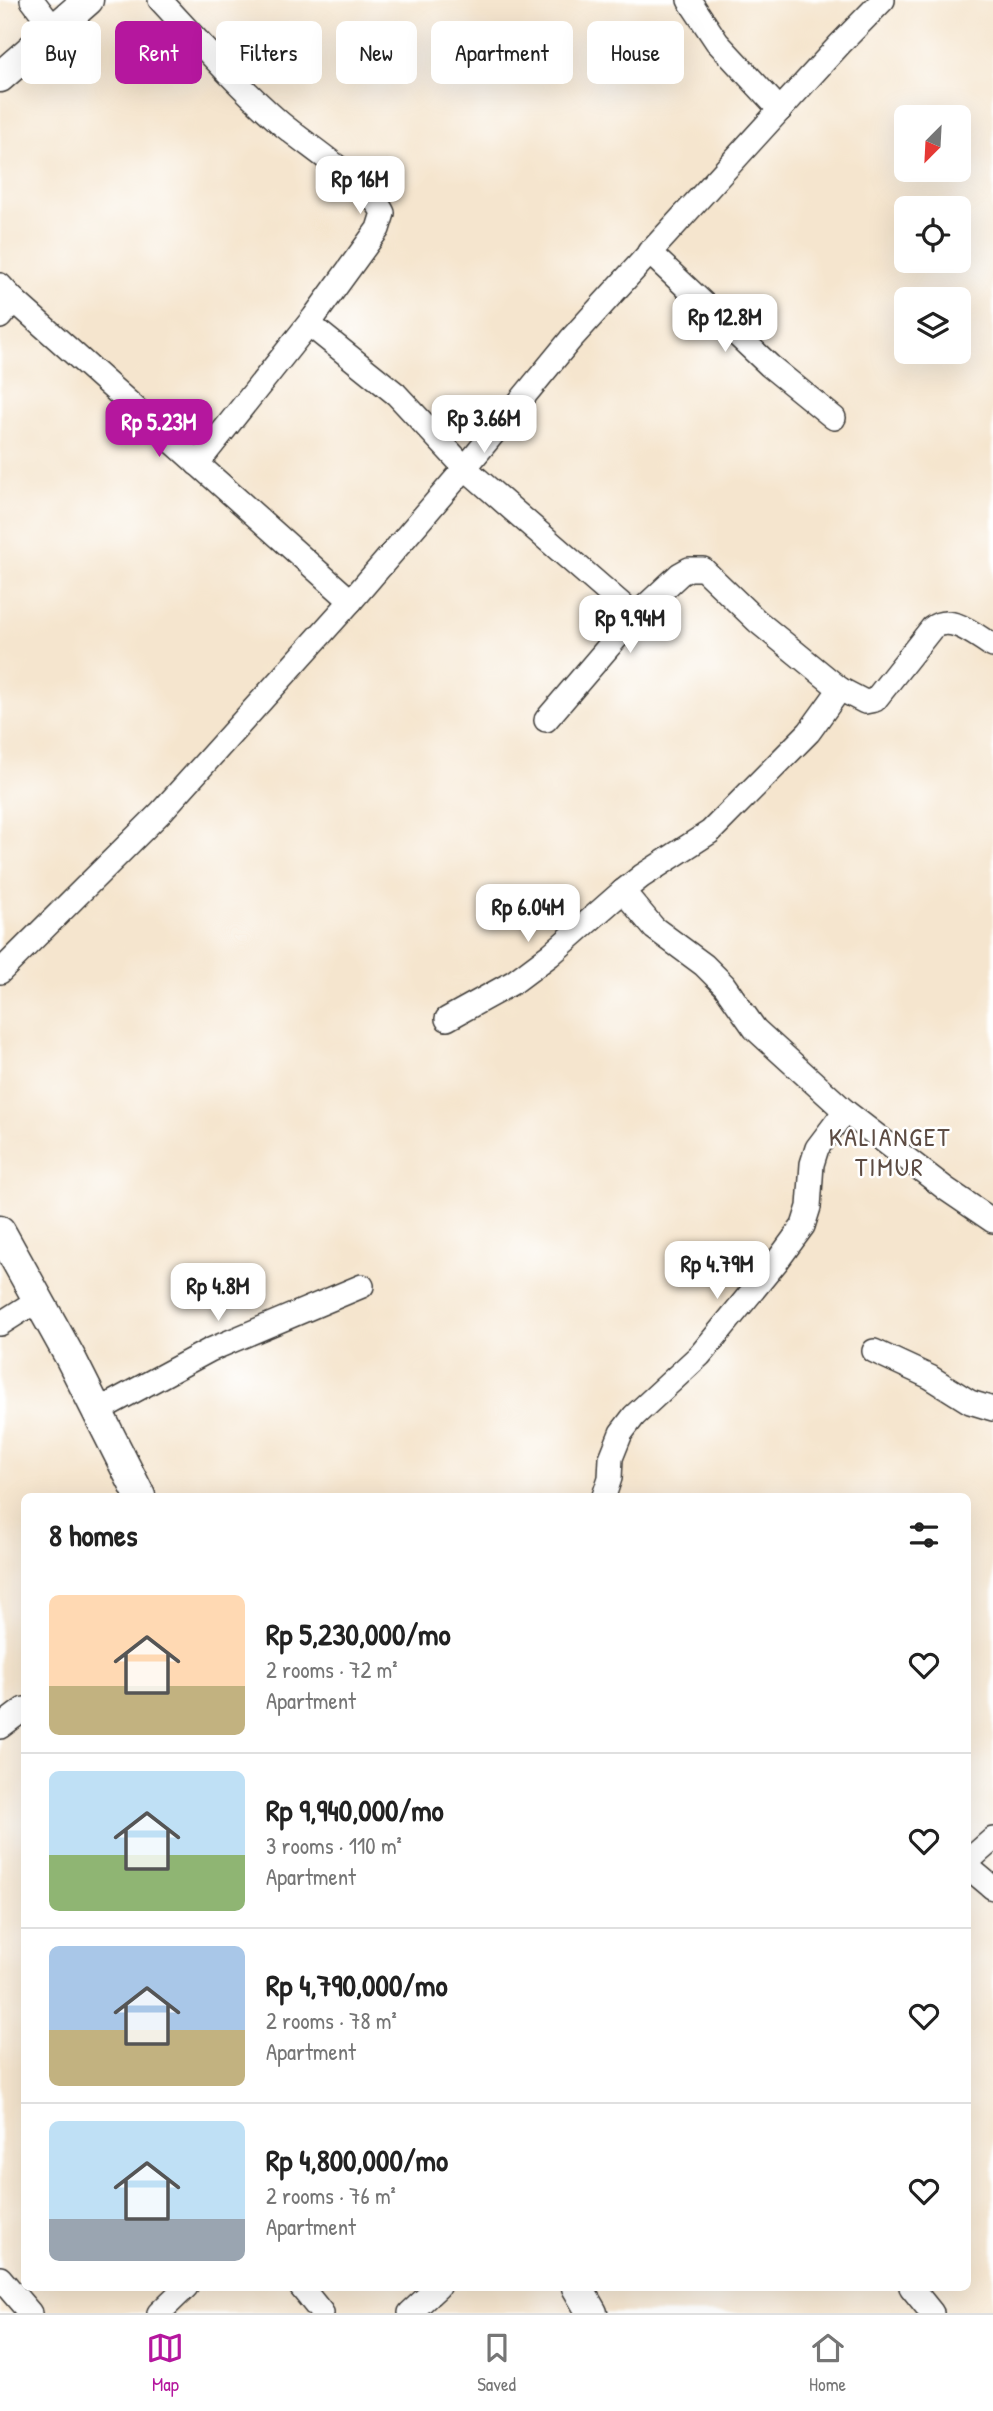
<!DOCTYPE html>
<html lang="en">
<head>
<meta charset="utf-8">
<style>
  body { margin:0; font-family:"Patrick Hand",sans-serif; background:#f6f6f6; color:#222; height:100vh; display:flex; flex-direction:column; font-size:26px; white-space:nowrap }
  * { box-sizing:border-box; margin:0 }
  p { font-size:23px; color:#767676 }
  .icon { flex:none; width:38px; height:38px; fill:none; stroke:currentColor; stroke-width:2; stroke-linecap:round; stroke-linejoin:round }
  .map { position:relative; flex:1; overflow:hidden }
  .drawer { position:absolute; left:21px; top:1493px; width:950px; height:798px; display:flex; flex-direction:column; background:#fff; border-radius:10px; box-shadow:0 7px 28px #0002 }
  .drawer>* { flex:none }
  .guide { position:absolute; left:21px; top:21px; width:952px; height:63px; display:flex; gap:14px }
  .needle { width:46px; rotate:204deg }
  .tools { position:absolute; left:894px; top:105px; display:grid; gap:14px }
  .tools a { display:grid; place-items:center; width:77px; height:77px; border-radius:10px; background:#fff; box-shadow:0 7px 28px #0002; font-size:35px }
  .price { position:absolute; translate:-50% -60px; padding:0 16px; border-radius:14px; background:#fff; color:#222; font-size:23px; line-height:46px; filter:drop-shadow(0 2px 4px #0008) }
  .price::after { content:''; position:absolute; left:50%; top:42px; width:21px; height:16px; margin-left:-10px; background:inherit; clip-path:polygon(0 0,100% 0,50% 100%) }
  .price.on { background:#b5179e; color:#fff }
  ul { padding:0; list-style:none }
  li { display:flex; align-items:center; gap:21px; height:175px; padding:0 28px }
  li+li { border-top:2px solid #e0e0e0 }
  li span { display:grid; place-items:center; flex:none; width:196px; height:140px; border-radius:10px; color:#555 }
  li>.icon { margin-inline-start:auto }
  span .icon { width:84px; height:84px; fill:#fffc; stroke-width:1 }
  li b { font-size:30px }
  h2 { display:flex; justify-content:space-between; align-items:center; height:84px; padding:0 28px; font-size:30px }
  .pill { padding:0 24px; border-radius:10px; background:#fff; box-shadow:0 7px 28px #0002; font-size:24px; line-height:63px }
  .pill.on { background:#b5179e; color:#fff }
  .menu { display:flex; justify-content:space-around; align-items:center; height:98px; border-top:2px solid #e0e0e0; background:#fff; font-size:19px; color:#767676 }
  .menu a { display:grid; justify-items:center; gap:4px }
  .menu .on { color:#b5179e }
  .map>svg:first-child { display:block }
  .lines { fill:none; stroke-linecap:round; stroke-linejoin:round }
  .minor-casing { stroke:#3d3a37; stroke-width:26 }
  .major-casing { stroke:#3d3a37; stroke-width:33 }
  .minor { stroke:#fff; stroke-width:23 }
  .major { stroke:#fff; stroke-width:30 }
  .labels { text-anchor:middle; dominant-baseline:central; stroke-width:5; stroke-linejoin:round; paint-order:stroke }
  .quarter-label { font-size:26px; letter-spacing:2px; fill:#5d4c43; stroke:#fff }
</style>
</head>
<body>
<div class="map">
<svg width="993" height="2313" viewBox="0 0 993 2313">
  <rect width="100%" height="100%" fill="#fff"/>
  <filter id="ink" filterUnits="userSpaceOnUse"><feTurbulence type="fractalNoise" baseFrequency=".0143" numOctaves="2"/><feDisplacementMap in="SourceGraphic" scale="14" xChannelSelector="R" yChannelSelector="G"/><feConvolveMatrix kernelMatrix="1 2 1 2 8 2 1 2 1" color-interpolation-filters="sRGB"/></filter>
  <filter id="wash" filterUnits="userSpaceOnUse"><feTurbulence type="fractalNoise" baseFrequency=".00686" numOctaves="4" result="noise"/><feDisplacementMap in="SourceGraphic" scale="28" xChannelSelector="R" yChannelSelector="G"/><feGaussianBlur stdDeviation="1.57" result="paint"/><feColorMatrix in="noise" values="0 0 0 0 0 0 0 0 0 0 0 0 0 0 0 0 0 1.4 0 .05"/><feComposite in="paint" operator="in"/></filter>
  <g filter="url(#wash)">
    <rect width="100%" height="100%" fill="#f5e5ce"/>
  </g>
  <g filter="url(#ink)">
    <g class="lines">
      <g class="minor-casing">
        <g id="minor">
          <path d="M32,0l22,29"/>
          <path d="M160,0c38,41 76,84 118,121 25,22 93,65 105,92l-5,16 -64,88 -117,147"/>
          <path d="M689,0l28,42 63,68"/>
          <path d="M649,252l121,114 64,52"/>
          <path d="M0,285l14,15 337,301"/>
          <path d="M0,317l14,-17"/>
          <path d="M309,324l87,70 69,74 170,148"/>
          <path d="M840,689l25,13 10,-2 57,-72c19,-15 44,8 61,18"/>
          <path d="M546,720l89,-104 45,-42 9,-5h14l54,52 83,68 -31,43 -99,100 -68,44 -19,15 31,37 50,37 20,20 31,44 90,82 101,78 47,32"/>
          <path d="M0,972l161,-160 190,-211 114,-133 106,-129 269,-295 43,-44"/>
          <path d="M447,1019l67,-37 36,-27 73,-64"/>
          <path d="M0,1324l38,-24"/>
          <path d="M874,1351l56,26 40,25 23,7"/>
          <path d="M97,1411l113,-61 152,-64"/>
          <path d="M604,1496l6,-18 1,-20 10,-25 13,-17 66,-61 78,-95 25,-34 6,-19 3,-43 5,-16 28,-37"/>
          <path d="M0,1727l24,-18"/>
          <path d="M968,1861l25,-22"/>
          <path d="M968,1867l25,21"/>
          <path d="M0,2278l30,35"/>
          <path d="M301,2287l21,26"/>
          <path d="M911,2287l21,26"/>
          <path d="M159,2313l27,-26"/>
          <path d="M410,2313l28,-26"/>
        </g>
      </g>
      <g class="major-casing">
        <g id="major">
          <path d="M0,77l88,-77"/>
          <path d="M0,1231l70,126 70,139"/>
          <path d="M577,2287l15,26"/>
        </g>
      </g>
      <use href="#minor" class="minor"/>
      <use href="#major" class="major"/>
    </g>
  </g>
  <g class="labels">
    <g class="quarter-label">
      <text x="890" y="1136">KALIANGET<tspan x="890" dy="30">TIMUR</tspan></text>
    </g>
  </g>
</svg>
<div class="tools">
<a><svg class="needle" viewBox="-14 -14 28 28"><path d="M0-13l5 13h-10z" fill="#e53935"/><path d="M0 13l5-13h-10z" fill="#767676"/></svg></a>
<a><svg class="icon" aria-label="locate" viewBox="0 0 24 24"><circle cx="12" cy="12" r="6"/><path d="M12 2v4M12 18v4M2 12h4M18 12h4"/></svg></a>
<a><svg class="icon" aria-label="layers" viewBox="0 0 24 24"><path d="M12 4l9 5-9 5-9-5zM3 14l9 5 9-5"/></svg></a>
</div>
<b class="price" style="left:360px;top:216px">Rp 16M</b>
<b class="price" style="left:725px;top:354px">Rp 12.8M</b>
<b class="price" style="left:484px;top:455px">Rp 3.66M</b>
<b class="price on" style="left:159px;top:459px">Rp 5.23M</b>
<b class="price" style="left:630px;top:655px">Rp 9.94M</b>
<b class="price" style="left:528px;top:944px">Rp 6.04M</b>
<b class="price" style="left:717px;top:1301px">Rp 4.79M</b>
<b class="price" style="left:218px;top:1323px">Rp 4.8M</b>
<div class="guide">
<a class="pill">Buy</a>
<a class="pill on">Rent</a>
<a class="pill">Filters</a>
<a class="pill">New</a>
<a class="pill">Apartment</a>
<a class="pill">House</a>
</div>
<section class="drawer">
<h2>8 homes<svg class="icon" aria-label="filters" viewBox="0 0 24 24"><path d="M4 7h16M4 17h16"/><circle cx="9" cy="7" r="2"/><circle cx="15" cy="17" r="2"/></svg></h2>
<ul>
<li><span style="background:linear-gradient(#ffd9b3 65%,#c2b280 0)"><svg class="icon" aria-label="home" viewBox="0 0 24 24"><path d="M3 11l9-7 9 7M6 9v11h12V9"/></svg></span><div><b>Rp 5,230,000/mo</b><p>2 rooms · 72 m²</p><p>Apartment</p></div><svg class="icon" aria-label="heart" viewBox="0 0 24 24"><path d="M12 20l-8-8c-3-5 5-10 8-4 3-6 11-1 8 4z"/></svg></li>
<li><span style="background:linear-gradient(#bfe0f5 60%,#8fb573 0)"><svg class="icon" aria-label="home" viewBox="0 0 24 24"><path d="M3 11l9-7 9 7M6 9v11h12V9"/></svg></span><div><b>Rp 9,940,000/mo</b><p>3 rooms · 110 m²</p><p>Apartment</p></div><svg class="icon" aria-label="heart" viewBox="0 0 24 24"><path d="M12 20l-8-8c-3-5 5-10 8-4 3-6 11-1 8 4z"/></svg></li>
<li><span style="background:linear-gradient(#a9c7e8 60%,#c2b280 0)"><svg class="icon" aria-label="home" viewBox="0 0 24 24"><path d="M3 11l9-7 9 7M6 9v11h12V9"/></svg></span><div><b>Rp 4,790,000/mo</b><p>2 rooms · 78 m²</p><p>Apartment</p></div><svg class="icon" aria-label="heart" viewBox="0 0 24 24"><path d="M12 20l-8-8c-3-5 5-10 8-4 3-6 11-1 8 4z"/></svg></li>
<li><span style="background:linear-gradient(#bfe0f5 70%,#9aa5b1 0)"><svg class="icon" aria-label="home" viewBox="0 0 24 24"><path d="M3 11l9-7 9 7M6 9v11h12V9"/></svg></span><div><b>Rp 4,800,000/mo</b><p>2 rooms · 76 m²</p><p>Apartment</p></div><svg class="icon" aria-label="heart" viewBox="0 0 24 24"><path d="M12 20l-8-8c-3-5 5-10 8-4 3-6 11-1 8 4z"/></svg></li>
</ul>
</section>
</div>
<nav class="menu">
<a class="on"><svg class="icon" aria-label="map" viewBox="0 0 24 24"><path d="M3 6l6-2 6 2 6-2v14l-6 2-6-2-6 2zM9 4v14M15 6v14"/></svg>Map</a>
<a><svg class="icon" aria-label="saved" viewBox="0 0 24 24"><path d="M7 4h10v16l-5-4-5 4z"/></svg>Saved</a>
<a><svg class="icon" aria-label="home" viewBox="0 0 24 24"><path d="M3 11l9-7 9 7M6 9v11h12V9"/></svg>Home</a>
</nav>
</body>
</html>
